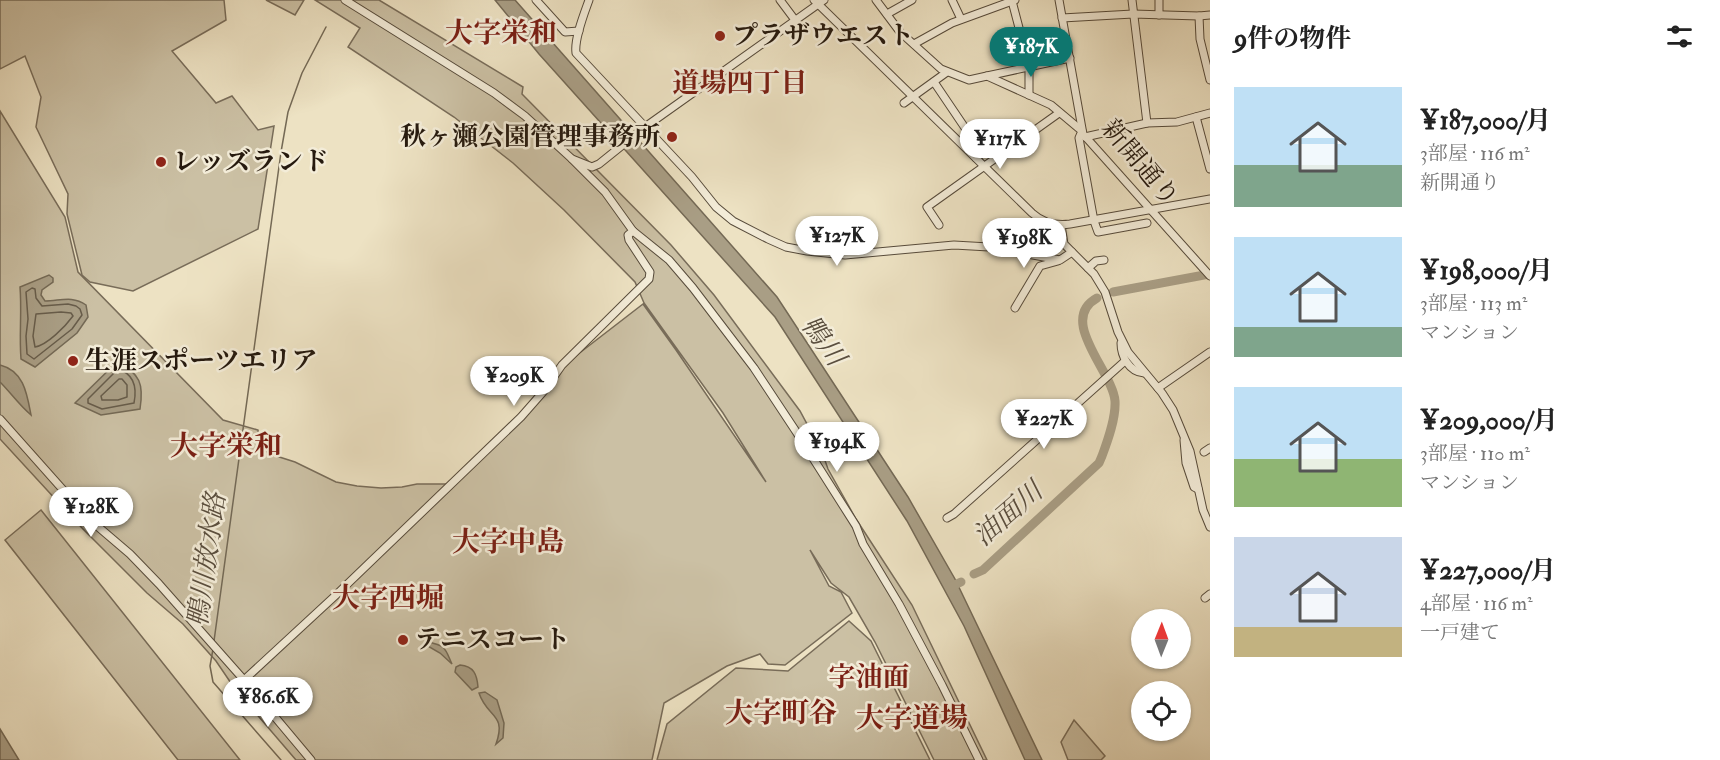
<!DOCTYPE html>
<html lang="ja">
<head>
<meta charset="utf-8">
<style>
  body { margin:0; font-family:"IM FELL Double Pica","Noto Serif JP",serif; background:#f6f6f6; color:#222; height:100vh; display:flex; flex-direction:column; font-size:22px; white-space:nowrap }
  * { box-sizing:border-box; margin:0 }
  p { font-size:20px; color:#767676 }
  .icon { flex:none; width:33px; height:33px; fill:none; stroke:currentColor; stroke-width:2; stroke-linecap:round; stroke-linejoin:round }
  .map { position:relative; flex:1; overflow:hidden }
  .drawer { display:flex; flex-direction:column; background:#fff; width:510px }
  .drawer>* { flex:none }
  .needle { width:39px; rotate:1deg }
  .tools { position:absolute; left:1131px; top:609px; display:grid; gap:12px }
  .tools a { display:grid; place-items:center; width:60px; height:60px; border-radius:50%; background:#fff; box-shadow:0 2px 4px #0004; font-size:30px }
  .price { position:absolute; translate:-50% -51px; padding:0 14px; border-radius:21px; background:#fff; color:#222; font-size:20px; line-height:39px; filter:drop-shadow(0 2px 3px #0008) }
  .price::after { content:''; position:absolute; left:50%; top:36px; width:18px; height:14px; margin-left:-9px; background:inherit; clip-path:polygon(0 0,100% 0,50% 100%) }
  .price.selected { background:#0f766e; color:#fff }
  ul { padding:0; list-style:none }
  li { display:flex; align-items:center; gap:18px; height:150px; padding:0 24px }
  li span { display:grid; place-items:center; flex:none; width:168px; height:120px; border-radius:0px; color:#555 }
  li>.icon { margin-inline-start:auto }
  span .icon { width:72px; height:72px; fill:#fffc; stroke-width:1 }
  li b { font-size:26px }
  h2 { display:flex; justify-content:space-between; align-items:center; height:72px; padding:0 24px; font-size:26px }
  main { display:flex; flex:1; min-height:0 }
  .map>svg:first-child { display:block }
  .green { fill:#cbc0a4; stroke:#786c59; stroke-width:1.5 }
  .water { fill:#a99e85; stroke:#746955; stroke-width:1.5 }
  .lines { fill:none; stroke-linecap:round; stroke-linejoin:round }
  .shore { stroke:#675c4a; stroke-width:1.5 }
  .stream { stroke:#746955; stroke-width:1.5 }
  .river { stroke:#a99e85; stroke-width:9 }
  .minor-casing { stroke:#574b3b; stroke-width:9 }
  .minor { stroke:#f3ecd8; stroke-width:7 }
  .poi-dot { fill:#8f2418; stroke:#f3ecd8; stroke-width:2 }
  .labels { text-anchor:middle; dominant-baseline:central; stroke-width:5; stroke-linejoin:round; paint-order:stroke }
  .poi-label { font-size:26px; font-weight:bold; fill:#25190e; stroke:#f3ecd8; text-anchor:start }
  .street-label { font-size:26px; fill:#25190e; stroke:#f3ecd8 }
  .neighbourhood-label { font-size:27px; font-weight:bold; fill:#7a1f14; stroke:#f3ecd8 }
  .water-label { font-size:27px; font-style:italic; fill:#5a4e3e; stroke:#f3ecd8 }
  .quarter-label { font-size:28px; font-weight:bold; fill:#7a1f14; stroke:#f3ecd8 }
</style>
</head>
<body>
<main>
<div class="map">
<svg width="1210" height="760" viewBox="0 0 1210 760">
  <rect width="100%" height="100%" fill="#ede2c3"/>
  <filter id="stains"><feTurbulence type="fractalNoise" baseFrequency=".00333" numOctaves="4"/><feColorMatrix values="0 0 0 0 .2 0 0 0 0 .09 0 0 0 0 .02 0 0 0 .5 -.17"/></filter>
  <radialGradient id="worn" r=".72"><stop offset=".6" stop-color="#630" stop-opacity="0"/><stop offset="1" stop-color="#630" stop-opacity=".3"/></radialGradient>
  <g class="green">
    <path d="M0,0h224l2,20 -54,31 44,52 16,-7 26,34 16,-4 -16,103 -125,62 -43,-9 -8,-7 -15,-61 1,-20 -32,-67 5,-30 -16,-41 -25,13z"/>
    <path d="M266,0h38l-9,15z"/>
    <path d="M315,0h64l144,87 -1,7 149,151 43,50 86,116 22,41 6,17 28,50 56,86 75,155h-53l-59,-118 -26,-45 -18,-14 -21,-33 19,36 12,6 11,21 -67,52 -17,-1 -8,-10 -33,12 -63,37 -12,57h-356l-61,-71 -19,-28 -33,-37 -36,-31 -65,-65 -82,-89v-328l65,106 13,55 145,148 35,10 2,17 10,7 25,8 41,20 21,4 24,2 21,-1 15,-3h36l52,-50 59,-69 79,-61 33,46 90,132 -43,-69 -79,-110 -9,-21 -71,-72 -51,-47 -59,-46 -106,-70 12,-19z"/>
    <path d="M41,510l199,250h-62l-173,-220z"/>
    <path d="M849,621l22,20 59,119h-273l10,-36 69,-56 52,3z"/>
    <path d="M1074,720l31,36 -4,4h-33l-7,-18z"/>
  </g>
  <g class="water">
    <path d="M495,0h20l262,297 131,200 47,82 87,181h-17l-61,-134 -57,-105 -132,-204 -236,-263z"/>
    <path d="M49,275l4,3v4l-11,8 -1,5 4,6c15,0 27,-6 41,4l2,12 -11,16 -42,34 -14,-8c-2,-24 1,-47 -1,-72z"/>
    <path d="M118,361c22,14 26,22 22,48l-39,6 -26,-12z"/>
    <path d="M0,365c24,6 27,29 31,50 -12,-10 -20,-22 -31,-33z"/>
    <path d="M428,642c19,4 17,7 24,22l-12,-11 -14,-8z"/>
    <path d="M460,665c14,1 17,10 18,22l-6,3 -17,-18 1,-5z"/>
    <path d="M485,692l12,8 7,23 -1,15 -7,6c11,-31 -9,-26 -17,-51z"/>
    <path d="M0,729l19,31h-19z"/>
  </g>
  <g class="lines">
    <g class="shore">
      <path d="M32,288l3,1 1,9 6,8 26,-2 8,2 4,3 2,6 -10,14 -38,30 -7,-5 -1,-18 2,-17 -2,-27z"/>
      <path d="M61,312l10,1 2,3c-8,11 -26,29 -38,31l-2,-11 3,-22z"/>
      <path d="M118,369c16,5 19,19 16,34l-32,6 -14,-6v-4z"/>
      <path d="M119,379h3l5,6v12l-9,3h-16l-1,-4z"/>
    </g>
    <g class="stream">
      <path d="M214,641l67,-489 7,-40 14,-39 24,-46"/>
      <path d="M213,649l-3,17 3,16 68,78"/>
    </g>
    <g class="river">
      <path d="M1113,292l97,-18"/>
      <path d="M974,574l9,-4 116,-107 3,-7c6,-16 14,-38 13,-55 -2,-29 -58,-81 -18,-103"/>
      <path d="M950,587l11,-5"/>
    </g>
    <g class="minor-casing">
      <g id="minor">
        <path d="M345,0l149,93 31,23 47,43"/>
        <path d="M536,0l29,32 14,-1"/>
        <path d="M589,0c-5,14 -15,39 -13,53l116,124 24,30 17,14 35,18 18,8 21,4 38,4 109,-10 35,2 71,13 12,-8"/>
        <path d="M780,0l15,20"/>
        <path d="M814,0l218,213c11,10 23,13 38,11l140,-25"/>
        <path d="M876,0l24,32 41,37 28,11 18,-4 42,19 22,10 31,26 -3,7 15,83 4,11 49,-9"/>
        <path d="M952,0l9,19"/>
        <path d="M1059,0l24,134 127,142"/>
        <path d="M1132,0l15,123"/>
        <path d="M1159,0v15"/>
        <path d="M1012,1l17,65v29"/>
        <path d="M887,14l25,-14"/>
        <path d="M1199,16l1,23 10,41"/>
        <path d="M1062,18l71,-4 66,2 11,-1"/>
        <path d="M914,44l38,-21 63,-23"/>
        <path d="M987,76l83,-18"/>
        <path d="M934,82l48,71 -6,5"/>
        <path d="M904,103l43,-31"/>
        <path d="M1196,117l14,52"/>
        <path d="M1085,137l62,-14 30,-1 33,-9"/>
        <path d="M939,225l-12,-18 132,-94"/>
        <path d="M1061,225l3,19 30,30 11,18 13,40 10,20 34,41 11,17 17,41 13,59 7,17"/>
        <path d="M633,231l36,29 24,28 61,80 43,65 59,93 7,18 36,60 43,81 37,75"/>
        <path d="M1088,268l8,-7 8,-1"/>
        <path d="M1015,308l25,-42 18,-5"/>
        <path d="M1121,343c0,13 8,29 23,30"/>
        <path d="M1158,388l52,-36"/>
        <path d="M0,419l89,100 41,35 29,30 85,96 67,80"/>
        <path d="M1184,440l2,23 8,24 4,2"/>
        <path d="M1204,452l6,-4"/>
        <path d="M947,518l7,-4 171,-153"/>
        <path d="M1205,598l5,-4"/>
        <path d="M244,680l92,-85 185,-178 22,-25 19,-27 87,-86 1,-7 -21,-32 -1,-5 5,-4 -28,-39 -33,-33 20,8 7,-3 46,-37 179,-127"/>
      </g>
    </g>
    <use href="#minor" class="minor"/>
  </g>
  <g class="poi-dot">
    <circle cx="720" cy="36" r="6"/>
    <circle cx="672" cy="137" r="6"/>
    <circle cx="161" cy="162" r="6"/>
    <circle cx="73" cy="361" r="6"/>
    <circle cx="403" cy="640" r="6"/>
  </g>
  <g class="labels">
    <g class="poi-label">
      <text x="732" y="36">プラザウエスト</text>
      <text x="660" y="137" text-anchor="end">秋ヶ瀬公園管理事務所</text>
      <text x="173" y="162">レッズランド</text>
      <text x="85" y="361">生涯スポーツエリア</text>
      <text x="415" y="640">テニスコート</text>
    </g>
    <g class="street-label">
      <text transform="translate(1140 163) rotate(50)">新開通り</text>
    </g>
    <g class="neighbourhood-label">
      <text x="740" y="83">道場四丁目</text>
      <text x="869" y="677">字油面</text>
    </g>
    <g class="water-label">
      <text transform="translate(823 341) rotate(54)">鴨川</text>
      <text transform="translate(1008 514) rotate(-41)">油面川</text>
      <text transform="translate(207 560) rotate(-82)">鴨川放水路</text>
    </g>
    <g class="quarter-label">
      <text x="501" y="33">大字栄和</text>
      <text x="226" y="446">大字栄和</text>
      <text x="508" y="542">大字中島</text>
      <text x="388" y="598">大字西堀</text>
      <text x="781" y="713">大字町谷</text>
      <text x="912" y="718">大字道場</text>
    </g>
  </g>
  <rect width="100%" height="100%" filter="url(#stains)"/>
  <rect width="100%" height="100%" fill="url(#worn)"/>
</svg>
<div class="tools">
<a><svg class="needle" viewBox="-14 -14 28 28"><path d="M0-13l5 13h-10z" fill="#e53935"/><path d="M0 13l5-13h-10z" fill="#767676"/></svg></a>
<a><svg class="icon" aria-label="locate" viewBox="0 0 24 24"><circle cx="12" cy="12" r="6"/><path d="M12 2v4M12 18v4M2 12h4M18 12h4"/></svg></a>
</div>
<b class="price selected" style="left:1031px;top:78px">¥187K</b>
<b class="price" style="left:1000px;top:170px">¥117K</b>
<b class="price" style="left:837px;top:267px">¥127K</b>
<b class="price" style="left:1024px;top:269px">¥198K</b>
<b class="price" style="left:514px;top:407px">¥209K</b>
<b class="price" style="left:1044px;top:450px">¥227K</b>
<b class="price" style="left:837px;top:473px">¥194K</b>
<b class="price" style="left:91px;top:538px">¥128K</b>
<b class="price" style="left:268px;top:728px">¥86.6K</b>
</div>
<section class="drawer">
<h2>9件の物件<svg class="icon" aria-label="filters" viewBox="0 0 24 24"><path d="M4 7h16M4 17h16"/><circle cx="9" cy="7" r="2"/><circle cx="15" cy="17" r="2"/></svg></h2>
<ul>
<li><span style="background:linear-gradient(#bfe0f5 65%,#7fa58c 0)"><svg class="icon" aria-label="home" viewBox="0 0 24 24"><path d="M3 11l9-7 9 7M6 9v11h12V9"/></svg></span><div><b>¥187,000/月</b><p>3部屋 · 116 m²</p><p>新開通り</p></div></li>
<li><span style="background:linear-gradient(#bfe0f5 75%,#7fa58c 0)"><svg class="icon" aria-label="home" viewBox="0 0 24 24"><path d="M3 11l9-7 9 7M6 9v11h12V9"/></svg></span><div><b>¥198,000/月</b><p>3部屋 · 113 m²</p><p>マンション</p></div></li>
<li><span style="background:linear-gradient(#bfe0f5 60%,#8fb573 0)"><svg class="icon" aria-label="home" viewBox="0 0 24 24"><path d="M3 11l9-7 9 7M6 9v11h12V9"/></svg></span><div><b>¥209,000/月</b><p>3部屋 · 110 m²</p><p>マンション</p></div></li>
<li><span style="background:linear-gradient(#c9d6e8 75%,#c2b280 0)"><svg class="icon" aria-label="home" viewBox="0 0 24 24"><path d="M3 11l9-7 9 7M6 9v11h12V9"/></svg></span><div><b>¥227,000/月</b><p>4部屋 · 116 m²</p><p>一戸建て</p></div></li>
</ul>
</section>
</main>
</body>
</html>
